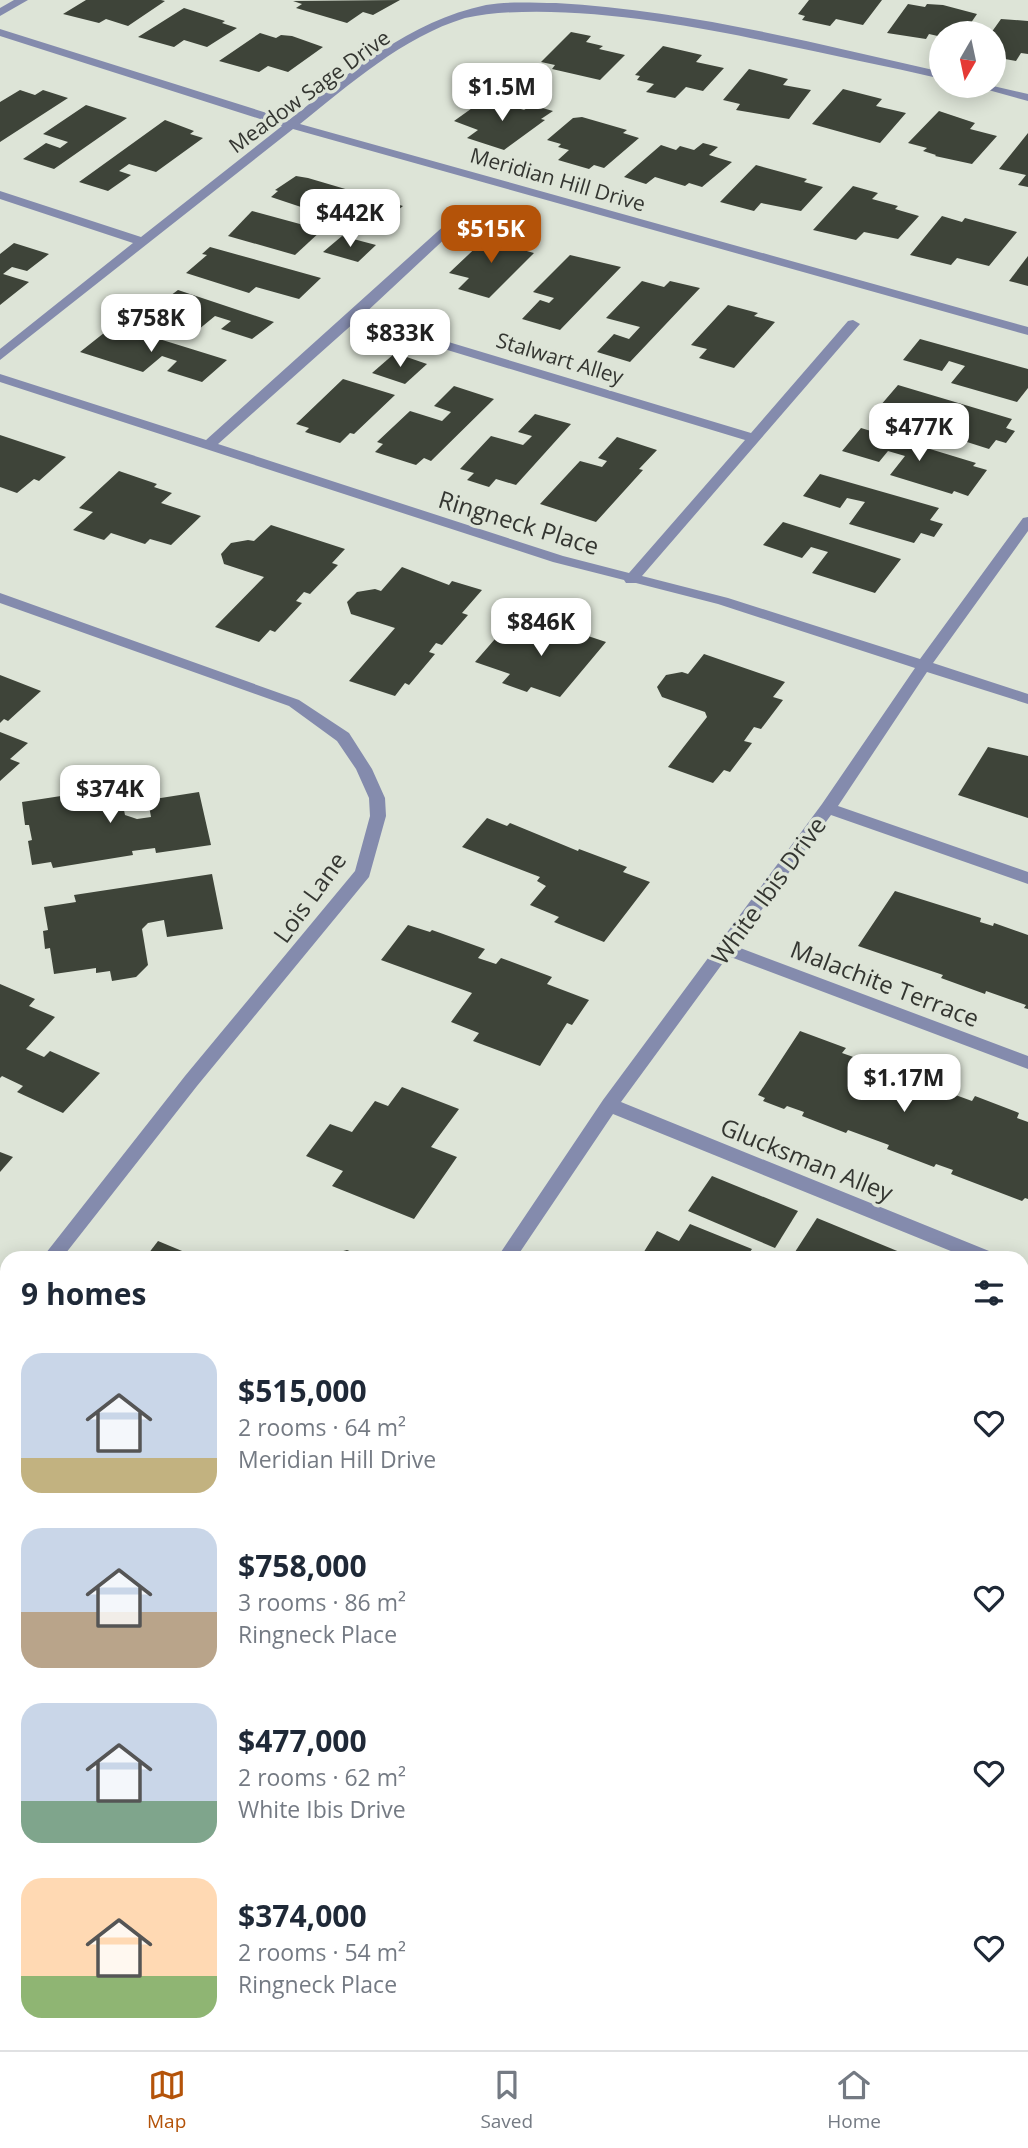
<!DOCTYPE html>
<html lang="en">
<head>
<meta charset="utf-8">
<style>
  body { margin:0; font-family:"Open Sans",sans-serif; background:#f6f6f7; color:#1f2937; height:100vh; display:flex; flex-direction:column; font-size:26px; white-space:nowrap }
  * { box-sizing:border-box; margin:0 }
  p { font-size:23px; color:#747a83 }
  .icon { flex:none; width:38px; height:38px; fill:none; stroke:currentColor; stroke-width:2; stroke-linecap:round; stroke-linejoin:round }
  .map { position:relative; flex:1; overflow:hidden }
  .panel { position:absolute; left:0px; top:1251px; width:1029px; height:800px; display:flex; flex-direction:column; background:#fff; border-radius:21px 21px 0 0; box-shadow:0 4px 18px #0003 }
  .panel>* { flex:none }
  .needle { width:46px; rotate:189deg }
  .tools { position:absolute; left:929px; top:21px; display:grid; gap:14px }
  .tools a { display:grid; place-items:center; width:77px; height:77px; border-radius:50%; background:#fff; box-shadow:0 4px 18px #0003; font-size:35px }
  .price { position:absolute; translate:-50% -60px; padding:0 16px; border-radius:14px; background:#fff; color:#222; font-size:23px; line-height:46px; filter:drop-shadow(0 2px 4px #0008) }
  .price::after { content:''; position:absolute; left:50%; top:42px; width:21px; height:16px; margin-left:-10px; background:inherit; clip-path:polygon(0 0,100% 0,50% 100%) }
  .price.on { background:#b45309; color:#fff }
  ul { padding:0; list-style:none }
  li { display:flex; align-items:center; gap:21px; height:175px; padding:0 21px }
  li span { display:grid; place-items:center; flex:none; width:196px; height:140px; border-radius:21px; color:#555 }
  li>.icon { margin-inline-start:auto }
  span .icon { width:84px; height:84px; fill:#fffc; stroke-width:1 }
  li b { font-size:30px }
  h2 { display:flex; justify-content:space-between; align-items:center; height:84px; padding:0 21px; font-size:30px }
  .dock { display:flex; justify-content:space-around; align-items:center; height:98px; border-top:2px solid #e0e1e3; background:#fff; font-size:19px; color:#747a83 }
  .dock a { display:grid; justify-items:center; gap:4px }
  .dock .on { color:#b45309 }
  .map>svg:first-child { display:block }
  .building { fill:#3e4439 }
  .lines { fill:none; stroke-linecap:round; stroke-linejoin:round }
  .minor { fill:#848bad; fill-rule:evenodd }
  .labels { text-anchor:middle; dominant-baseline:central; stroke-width:7; stroke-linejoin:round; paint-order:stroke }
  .far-street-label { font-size:21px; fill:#343631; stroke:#dde4d7 }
  .street-label { font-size:24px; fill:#343631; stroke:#dde4d7 }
</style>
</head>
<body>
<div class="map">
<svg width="1028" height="2050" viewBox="0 0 1028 2050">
  <rect width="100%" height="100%" fill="#dde4d7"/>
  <g class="building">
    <path d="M86,0h75l4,1 -37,25 -22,-7 -7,4 -36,-9z"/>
    <path d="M400,0l-27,15 -10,-3 -16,11 -51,-15 6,-4 -9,-3z"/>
    <path d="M809,0h73l-19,25 -27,-6 -6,7 -28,-6 3,-4 -7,-2z"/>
    <path d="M908,4l17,3 2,-3 16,1 34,9 -13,19h-22v4l-13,-3 -3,5 -39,-6z"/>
    <path d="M184,8l41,13 -3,2 15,5 -30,19 -23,-7 -10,7 -36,-10z"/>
    <path d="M1001,19l27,2v33l-7,-1 -5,8 -22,-4v-24h-3z"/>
    <path d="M571,32l20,4 -5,6 17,4 -4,3 26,6 -25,25 -48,-11 3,-4 -14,-3z"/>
    <path d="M260,33l16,5 5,-3 11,1 31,11 -35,25 -20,-6 -9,6 -40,-11z"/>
    <path d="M663,46l39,9 -6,7 28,6 -21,23 -17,-4 -11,11 -29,-6 8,-8 -17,-4 3,-4 -5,-1z"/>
    <path d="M749,69l39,10 -5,6 28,5 -22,29 -53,-9 4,-6 -17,-4z"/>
    <path d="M843,89l39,10 -6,7 30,7 -26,30 -68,-19z"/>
    <path d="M20,90l15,5 8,-5 25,8 -68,44v-40z"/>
    <path d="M482,101l15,5 5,-3 22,7 8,-5 21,6 -12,8 4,1 -41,30 -37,-12 11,-8 -24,-9z"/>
    <path d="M86,105l41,13 -73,51 -31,-10 23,-16 14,5 8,-6 -25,-8z"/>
    <path d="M939,111l36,12 -5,6 27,7 -25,28 -37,-8 1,-1 -13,-4 4,-3 -19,-5z"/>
    <path d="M582,117l45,13 -4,3 16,5 -35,30 -10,-3 -5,4 -31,-9 11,-10 -11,-3 3,-3 -14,-4 26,-22z"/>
    <path d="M165,120l29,11 -4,3 13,4 -47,34 -27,-8 -10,7 12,4 -23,16 -29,-9z"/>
    <path d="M1028,133v54l-10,-2 8,-10 -27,-6z"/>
    <path d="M703,143l15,4 -9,8 23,7 -30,25 -13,-4 -4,3 -30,-9 -9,7 -22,-7 37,-32 15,5 4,-4 14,4z"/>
    <path d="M756,165l51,14 -3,3 19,5 -22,24 -40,-8 -7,8 -34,-9z"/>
    <path d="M296,176l12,2 95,28 -20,16 -32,-9 9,-7 -14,-4 -18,14 -57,-19 7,-6 -3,-1z"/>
    <path d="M853,186l25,7 -6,6 26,7 -3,3 24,7 -21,23 -34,-7 -8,8 -43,-10z"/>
    <path d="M252,211l70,19 -27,25 -67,-19z"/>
    <path d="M942,216l20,6 3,-4 52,14 -28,34 -32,-8 -6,7 -41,-10z"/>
    <path d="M495,234l27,8 -6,6 18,5 -45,45 -31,-9 11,-11 -20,-5 37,-35h5z"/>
    <path d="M342,236l34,9 -18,17 -35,-10z"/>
    <path d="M14,243l35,11 -22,17 -15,-4 -9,7 26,8 -29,23v-51z"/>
    <path d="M210,247l111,31 -22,21 -43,-12 -7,6 -63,-20 21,-18 -5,-1z"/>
    <path d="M570,255l51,12 -61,63 -38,-11 18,-19 9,3 5,-5 -21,-6z"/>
    <path d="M1028,256v30l-19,-5z"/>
    <path d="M642,281l22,6 6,-6 30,7 -70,74 -33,-10 17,-18 15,5 11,-12 -34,-9z"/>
    <path d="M178,290l96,32 -22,17 -31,-10 10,-8 -16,-5 -22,18 -50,-18z"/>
    <path d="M728,305l30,8 -4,3 21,6 -41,46 -35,-10 8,-9 -16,-4z"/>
    <path d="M114,325l113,35 -25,22 -35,-11 10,-10 -15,-5 -19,16 -63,-20z"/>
    <path d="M920,339l108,30v19l-11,14 -66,-19 14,-17 -16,-5 -7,10 -39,-11z"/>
    <path d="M395,353l32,11 -22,20 -33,-11z"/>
    <path d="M343,379l52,16 -41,39 -4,-1 -10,10 -35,-11 4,-4 -13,-4z"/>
    <path d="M898,385l114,34 -6,9 9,3 -9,12 -10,-3 -7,9 -63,-20 15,-17 -17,-5 -8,10 -36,-11z"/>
    <path d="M454,386l40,13 -63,62 -7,-3 -8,7 -41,-13 8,-8 -6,-2 33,-31 32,10 9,-9 -17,-6z"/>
    <path d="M535,414l36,10 -55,61 -20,-6 -7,8 -22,-7 7,-7 -14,-4 31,-33 32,9 9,-9 -14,-4z"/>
    <path d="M861,428l115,35 -3,3 14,4 -19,26 -14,-5 -2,3 -62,-19 15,-19 -17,-5 -9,11 -37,-11z"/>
    <path d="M0,435l66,22 -27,24 -5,-2 -17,14 -17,-6z"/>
    <path d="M617,437l40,13 -18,19 4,1 -47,52 -56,-18 40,-43 22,6 5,-6 -9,-3z"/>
    <path d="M119,471l38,13 -3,3 18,6 -11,10 40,13 -30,29 -21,-6 -5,5 -34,-11 -7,7 -31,-10 20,-18 -14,-4z"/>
    <path d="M820,474l119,34 -9,12 13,4 -9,13 -13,-4 -7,10 -65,-19 16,-22 -18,-4 -7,10 -37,-12z"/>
    <path d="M783,522l118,37 -26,34 -63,-20 16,-21 -17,-5 -9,11 -39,-13z"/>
    <path d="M271,525l74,24 -13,14 6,2 -28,29 -6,-2 -8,9 6,2 -27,29 -5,-2 -11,12 -44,-15 49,-50 -40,-13 -3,-10 10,-11 17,-3 6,1z"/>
    <path d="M402,567l47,18 3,-4 30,9 -20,23 6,2 -26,30 -6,-2 -7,9 6,2 -26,31 -4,-2 -10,13 -46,-15 46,-53 -44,-14 -4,-12 10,-10 18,-3 6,2z"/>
    <path d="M546,622l60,20 -46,55 -29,-10 -4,5 -25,-9 8,-9 -35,-12 26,-30 15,5 8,-10 14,5z"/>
    <path d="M704,654l81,28 -12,15 10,3 -22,29 -7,-2 -10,14 8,2 -22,29 -6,-2 -11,13 -45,-16 39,-50 -2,-5 -43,-15 -5,-10 9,-12 16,-3 6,2z"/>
    <path d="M0,675l41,16 -33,30 -4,-2 -4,4z"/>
    <path d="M0,732l28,11 -18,16 10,4 -20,18z"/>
    <path d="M988,747l40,9v62l-70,-23z"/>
    <path d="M106,775l12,6 7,34 12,4 14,-2 -3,-17 51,-8 12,53 -55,8 -1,-5 -23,3 1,4 -80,13 -2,-6 -19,3 -4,-24 4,-1 -3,-15h-4l-3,-23 52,-8 -1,-7 9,-8z"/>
    <path d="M487,818l20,8 3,-3 68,28 1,-2 48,18 -4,5 27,10 -46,60 -50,-20 5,-5 -29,-12 16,-19 -9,-5 3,-4 -78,-30z"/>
    <path d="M212,874l11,55 -56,8 -3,-17 -16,3 -6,6 6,36 -12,12 -24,4 -2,-10 -14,2v-5l-42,6 -4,-26 -5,1 -2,-18 5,-1 -4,-23 32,-5 -2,-7z"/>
    <path d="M895,891l86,27 -1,4 13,4 1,-3 34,12v74l-4,-1 2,-3 -40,-14 -1,3 -44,-16 2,-3 -85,-29z"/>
    <path d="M408,925l22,7 2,-2 53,19 -7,9 18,6 5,-6 51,19 -5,7 42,16 -17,25 -5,-2 -27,43 -67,-25 6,-8 -28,-11 21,-29 -91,-33z"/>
    <path d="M0,984l35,15 -6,7 26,11 -29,32 18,8 6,-6 50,22 -37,40 -46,-21 6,-6 -21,-10 -2,2z"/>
    <path d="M800,1031l46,17 -4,5 40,14 3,-5 46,18 -3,5 44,16 3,-5 44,17 -2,5 11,4v77l-3,-1 -3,3 -71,-27 2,-4 -17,-6 -2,3 -47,-18 2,-4 -41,-15 -2,3 -44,-17 2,-4 -17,-6 -3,3 -21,-8 2,-3 -7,-3z"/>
    <path d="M402,1087l57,22 -28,38 26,10 -43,62 -82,-33 11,-15 -37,-15 24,-32 22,8 23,-31 13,5z"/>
    <path d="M0,1152l13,5 -13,15z"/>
    <path d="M712,1176l86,35 -23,37 -87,-37z"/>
    <path d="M817,1218l90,37 -2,3h-103l-9,-3z"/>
    <path d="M690,1224l62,25 -6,9h-106l17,-27 22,10z"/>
    <path d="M158,1241l41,17h-54z"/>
    <path d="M347,1250l20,8h-43l1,-2z"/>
    <path d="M1028,1320v30l-6,-3v-17z"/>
    <path d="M1022,1362l6,3v67l-6,11z"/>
    <path d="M7,1640v25l-7,-3v-11z"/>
    <path d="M0,1730l7,3v12l-7,11z"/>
    <path d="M1022,1961l6,3v86h-46l2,-6h38z"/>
    <path d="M217,2044h71l-4,6h-55z"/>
    <path d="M342,2044h78l-3,6h-79z"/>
    <path d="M530,2044h75l-3,6h-75z"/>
    <path d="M625,2044h188l-2,6h-189z"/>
  </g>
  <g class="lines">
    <g class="minor">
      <path d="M14,0h14l-28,16v-8z"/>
      <path d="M556,3c130,7 259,40 386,69v7c-56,-13 -111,-24 -167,-36 -87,-19 -225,-43 -310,-25 -62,19 -115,66 -165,106l728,203v8l-735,-206 -293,231v-11l133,-106 -133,-44v-8l141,46 141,-111 -282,-90v-7l289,91c60,-47 121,-99 197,-115 22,-4 47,-2 70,-2z"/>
      <path d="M974,86h19l35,8v7z"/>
      <path d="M461,213l4,1v6l-103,96 389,117 97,-112 5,-1 7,4 -218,252 86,22 192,61 103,-141 5,-1v14l-95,132 95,31v10l-101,-32 -89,134 190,66v12l-197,-69 -96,131 293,110v13l-300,-113 -107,146 373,151 2,5h-28l-355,-144 -97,144h-19l106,-158 219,-296 93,-136 -197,-64 -82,-21h-10l-2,-3 -71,-18 -553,-180v-8l206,66 251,-226zM355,322l390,118 -116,133 -66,-17 -345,-112z"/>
      <path d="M0,593l299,107 50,33 23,36 13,29 1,18 -17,61 -172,209 -135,172h-20l143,-182 170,-205 15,-55 -1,-18 -13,-29 -19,-28 -48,-35 -289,-103z"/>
      <path d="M1022,1266l6,1v15l-6,-1z"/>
      <path d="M7,1306v22l-7,3v-22z"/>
      <path d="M1022,1529l6,2v18l-6,-2z"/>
      <path d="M1028,1707v33l-6,2v-33z"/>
      <path d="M7,2022v22h7l-4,6h-10v-25z"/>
      <path d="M45,2044h29l3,6h-29z"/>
      <path d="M455,2044h24l-3,6h-24z"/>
      <path d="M883,2044h24l-3,6h-24z"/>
    </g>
  </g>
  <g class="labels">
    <g class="far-street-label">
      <text transform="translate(309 91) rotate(-36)">Meadow Sage Drive</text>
      <text transform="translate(558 179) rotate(16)">Meridian Hill Drive</text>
      <text transform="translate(560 358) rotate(17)">Stalwart Alley</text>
    </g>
    <g class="street-label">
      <text transform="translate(519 522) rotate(17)">Ringneck Place</text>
      <text transform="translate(768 890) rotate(-54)">White Ibis Drive</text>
      <text transform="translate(309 897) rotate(-54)">Lois Lane</text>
      <text transform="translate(885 983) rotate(21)">Malachite Terrace</text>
      <text transform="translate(807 1159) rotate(22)">Glucksman Alley</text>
    </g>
  </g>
</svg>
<div class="tools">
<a><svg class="needle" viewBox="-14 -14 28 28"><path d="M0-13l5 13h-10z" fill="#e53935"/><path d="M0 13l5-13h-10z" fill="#747a83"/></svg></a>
</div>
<b class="price" style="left:502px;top:123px">$1.5M</b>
<b class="price" style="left:350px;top:249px">$442K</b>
<b class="price on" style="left:491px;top:265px">$515K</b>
<b class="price" style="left:151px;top:354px">$758K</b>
<b class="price" style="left:400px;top:369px">$833K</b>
<b class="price" style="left:919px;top:463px">$477K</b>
<b class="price" style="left:541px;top:658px">$846K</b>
<b class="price" style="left:110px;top:825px">$374K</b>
<b class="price" style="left:904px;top:1114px">$1.17M</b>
<section class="panel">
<h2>9 homes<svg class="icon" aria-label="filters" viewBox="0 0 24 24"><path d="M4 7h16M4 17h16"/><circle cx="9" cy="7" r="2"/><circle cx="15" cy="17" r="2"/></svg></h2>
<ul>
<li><span style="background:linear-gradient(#c9d6e8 75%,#c2b280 0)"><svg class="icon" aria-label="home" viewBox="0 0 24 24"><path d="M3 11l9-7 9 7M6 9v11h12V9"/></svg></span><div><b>$515,000</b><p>2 rooms · 64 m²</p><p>Meridian Hill Drive</p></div><svg class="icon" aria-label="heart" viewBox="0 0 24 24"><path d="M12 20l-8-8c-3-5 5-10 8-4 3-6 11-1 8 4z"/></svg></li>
<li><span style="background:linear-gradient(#c9d6e8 60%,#b9a48a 0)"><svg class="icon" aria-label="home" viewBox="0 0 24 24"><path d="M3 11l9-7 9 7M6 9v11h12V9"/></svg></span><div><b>$758,000</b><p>3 rooms · 86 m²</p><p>Ringneck Place</p></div><svg class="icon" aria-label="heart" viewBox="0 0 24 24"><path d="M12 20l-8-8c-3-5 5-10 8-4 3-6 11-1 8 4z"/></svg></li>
<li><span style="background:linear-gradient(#c9d6e8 70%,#7fa58c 0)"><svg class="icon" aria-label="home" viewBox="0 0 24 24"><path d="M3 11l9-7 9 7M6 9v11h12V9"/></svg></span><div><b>$477,000</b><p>2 rooms · 62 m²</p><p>White Ibis Drive</p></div><svg class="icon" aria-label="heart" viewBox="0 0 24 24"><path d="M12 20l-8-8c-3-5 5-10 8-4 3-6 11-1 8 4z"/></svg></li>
<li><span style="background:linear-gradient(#ffd9b3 70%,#8fb573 0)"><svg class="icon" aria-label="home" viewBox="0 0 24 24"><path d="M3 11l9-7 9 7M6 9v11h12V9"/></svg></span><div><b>$374,000</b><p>2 rooms · 54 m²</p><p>Ringneck Place</p></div><svg class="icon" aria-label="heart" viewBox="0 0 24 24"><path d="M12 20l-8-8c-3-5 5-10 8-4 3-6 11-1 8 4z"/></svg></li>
</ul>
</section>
</div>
<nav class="dock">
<a class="on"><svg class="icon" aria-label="map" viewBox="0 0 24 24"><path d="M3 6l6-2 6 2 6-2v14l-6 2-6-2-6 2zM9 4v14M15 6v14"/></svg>Map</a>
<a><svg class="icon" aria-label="saved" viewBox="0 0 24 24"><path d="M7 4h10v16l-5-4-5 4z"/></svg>Saved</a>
<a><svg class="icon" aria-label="home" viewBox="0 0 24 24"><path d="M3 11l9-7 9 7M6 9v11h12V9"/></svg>Home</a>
</nav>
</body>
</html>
